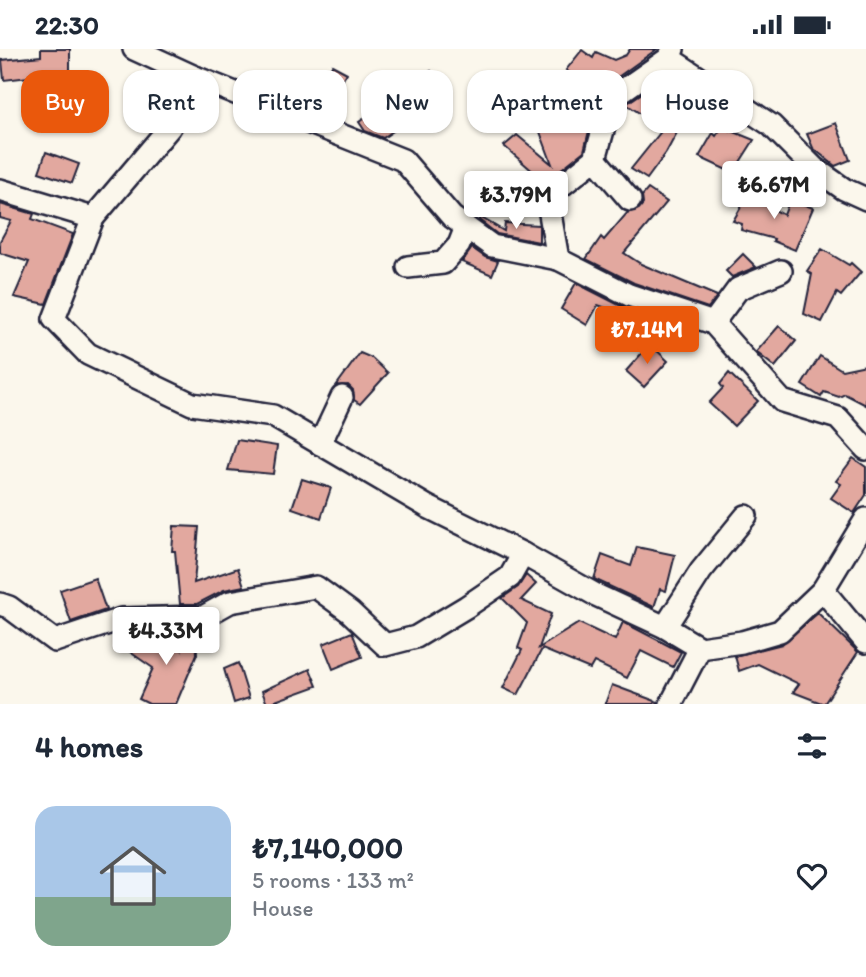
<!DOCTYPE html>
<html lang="en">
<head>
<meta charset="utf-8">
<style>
  body { margin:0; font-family:Itim,sans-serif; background:#f6f6f7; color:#1f2937; height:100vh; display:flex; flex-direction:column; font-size:26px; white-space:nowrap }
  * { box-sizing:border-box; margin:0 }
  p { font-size:23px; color:#747a83 }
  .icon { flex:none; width:38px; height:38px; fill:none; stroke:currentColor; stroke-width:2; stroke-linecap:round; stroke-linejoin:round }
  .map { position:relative; height:655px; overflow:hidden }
  .drawer { display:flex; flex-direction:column; background:#fff; flex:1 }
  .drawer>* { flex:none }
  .guide { position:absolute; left:21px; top:21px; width:824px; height:63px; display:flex; gap:14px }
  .price { position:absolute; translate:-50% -60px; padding:0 16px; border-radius:7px; background:#fff; color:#222; font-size:23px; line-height:46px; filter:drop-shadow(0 2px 4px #0008) }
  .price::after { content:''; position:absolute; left:50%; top:42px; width:21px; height:16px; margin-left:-10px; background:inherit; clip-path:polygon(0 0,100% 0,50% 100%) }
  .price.current { background:#ea580c; color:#fff }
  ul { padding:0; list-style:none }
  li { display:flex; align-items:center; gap:21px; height:175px; padding:0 35px }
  li span { display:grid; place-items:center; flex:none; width:196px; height:140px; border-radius:21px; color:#555 }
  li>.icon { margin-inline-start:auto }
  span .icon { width:84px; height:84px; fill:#fffc; stroke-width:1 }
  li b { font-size:30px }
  h2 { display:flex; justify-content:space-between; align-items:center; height:84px; padding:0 35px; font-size:30px }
  .chip { padding:0 24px; border-radius:21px; background:#fff; box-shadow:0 2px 5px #0004; font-size:24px; line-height:63px }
  .chip.current { background:#ea580c; color:#fff }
  .status { display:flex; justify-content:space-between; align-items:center; height:49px; padding:0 35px; background:#fff; direction:ltr }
  .status svg { height:19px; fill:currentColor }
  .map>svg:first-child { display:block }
  .building { fill:#e2a89f; stroke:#22223b; stroke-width:2 }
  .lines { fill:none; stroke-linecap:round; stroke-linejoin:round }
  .street-casing { stroke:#22223b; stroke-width:26 }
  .street { stroke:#fbf7ec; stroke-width:21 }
</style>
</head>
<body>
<div class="status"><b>22:30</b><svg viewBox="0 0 49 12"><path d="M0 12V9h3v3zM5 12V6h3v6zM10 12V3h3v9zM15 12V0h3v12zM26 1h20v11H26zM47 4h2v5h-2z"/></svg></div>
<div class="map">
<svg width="866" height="655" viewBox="0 0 866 655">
  <rect width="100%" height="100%" fill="#fbf7ec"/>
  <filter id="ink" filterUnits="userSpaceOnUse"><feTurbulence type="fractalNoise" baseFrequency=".0143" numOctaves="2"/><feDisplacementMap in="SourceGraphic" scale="14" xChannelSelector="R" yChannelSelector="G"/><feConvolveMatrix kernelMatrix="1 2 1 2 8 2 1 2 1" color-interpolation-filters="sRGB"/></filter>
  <g filter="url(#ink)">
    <g class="building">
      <path d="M41,0h29v24h-32v3l-34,4 -2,-20 39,-4z"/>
      <path d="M630,0h27l-53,38 -5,7 -33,-24 16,-20 11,8 3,-6 18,8 12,-5z"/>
      <path d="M332,16l15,8 -12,19 -14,-10z"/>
      <path d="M431,22l16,22 -64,45 -18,-7 -6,-9z"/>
      <path d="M292,28l33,11 2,6 -7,19 -35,-14z"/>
      <path d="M658,33l27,14 -12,24 8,5 -15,28 -19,26 -16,-10 32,-40 -37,-25z"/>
      <path d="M571,61l20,13 -7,28 -39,31 -41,-36 13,-11 35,29 -13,-35 10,-2 7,-14 8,4z"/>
      <path d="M836,74l14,37 -15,6 -22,-18 -6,-14z"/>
      <path d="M722,78l32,13 -21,33 -34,-16 14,-24 3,3z"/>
      <path d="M46,103l33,12 -7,19 -33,-11z"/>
      <path d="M648,140l19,13 -43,51 17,11 76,32 -9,12 -74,-25 -48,-24 15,-22 3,3 23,-27 12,-4 4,-5 -1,-8z"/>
      <path d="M748,146l36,20 6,-16 23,9 -18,42 -22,-9 1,-2 -33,-9 1,-6 -9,-3z"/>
      <path d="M0,155l34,10 -2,5 41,15 -27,70 -32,-7 15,-35 -29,-9v-12l11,-20 -11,-3z"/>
      <path d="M480,168l24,14 1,-8 34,2v17l-42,-8 -18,-14z"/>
      <path d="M472,199l13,9 13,4 -6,14 -30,-13z"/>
      <path d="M822,200l27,16 2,-2 10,9 -20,24 -4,-3 -15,29 -18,-8 8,-40 -5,-3z"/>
      <path d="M743,205l13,13 -24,10 -6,-6z"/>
      <path d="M576,234l47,24 18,6 -3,7 -40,-15 -11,20 -26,-16z"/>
      <path d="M779,277l17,15 -21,26 -19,-15z"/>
      <path d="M650,295l18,17 -24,26 -18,-16z"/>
      <path d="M360,304l12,5 16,15 -28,31 -6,-4 -1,-10 -5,-5 -12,1z"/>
      <path d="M820,307l22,14 24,-5v40l-21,-11 -6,3 -15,-5 -3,5 -19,-12z"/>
      <path d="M729,324l29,28 -24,25 -25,-23 14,-15 -3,-4z"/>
      <path d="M237,391l40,6 -4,28 -45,-4z"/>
      <path d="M853,409l13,9v28l-12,18 -23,-15 10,-14 -5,-3z"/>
      <path d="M302,430l29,9 -10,30 -29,-10z"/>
      <path d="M174,477l25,1 -5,56 44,-15 6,18 -20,4 -27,14h-17l-5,-53h-3z"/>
      <path d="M637,498l38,8 -9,36 -6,-2 -6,18 -60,-28 8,-24 29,11z"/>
      <path d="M526,526l10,9 -15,16 30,14 -12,34 40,-25 36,17 8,-18 58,30 -8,15 -32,-16 -14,27 -33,-16 -4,7 -48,-20 -24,46 -15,-7 19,-38 -4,-2 9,-25 -25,-25 16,-11z"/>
      <path d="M95,529l11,32 -35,12 -11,-32z"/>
      <path d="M818,564l40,39 -34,52 -31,-12 6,-8 -41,-20 -19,7 -4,-15 47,-12z"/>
      <path d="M196,581l1,24 -21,50h-27l-10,-5 14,-31 -26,-18 5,-11 9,4 4,-8 37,15 -1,-19z"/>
      <path d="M352,583l10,25 -29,12 -10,-25z"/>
      <path d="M238,614l11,35 -15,5 -10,-34z"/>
      <path d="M310,620l7,17 -50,18 -5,-13z"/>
      <path d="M612,636l46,17v2h-53z"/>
    </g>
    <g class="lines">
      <g class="street-casing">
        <g id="street">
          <path d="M669,9l102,67 43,43 30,21 22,10"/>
          <path d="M195,28l208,83 49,57 40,29 66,13 71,36 84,28 69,78 56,17 28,31"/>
          <path d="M595,110l35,41"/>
          <path d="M0,141l93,28 77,-91 25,-50 -61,-28"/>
          <path d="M93,169l-39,101 34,35 104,50 81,12 155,91 95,47 73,41 69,32 35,21 42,-6 38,-11 43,-41 43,52"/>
          <path d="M558,210l-11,-62 48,-38 17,-61 57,-40 4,-9"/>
          <path d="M408,218l35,-4 16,-18 7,-18"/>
          <path d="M713,274l25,-34 43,-18"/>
          <path d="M320,395l22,-47"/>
          <path d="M823,541l43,-71"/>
          <path d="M0,555l9,3 46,34 66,-22 82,-2 27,-15 86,-15 34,25 35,33 31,-8 50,-30 44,-30 13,-23"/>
          <path d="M665,578l36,-56 45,-55"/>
          <path d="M671,655l29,-56"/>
        </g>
      </g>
      <use href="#street" class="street"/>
    </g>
  </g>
</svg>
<b class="price" style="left:774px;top:172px">₺6.67M</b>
<b class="price" style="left:516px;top:182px">₺3.79M</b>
<b class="price current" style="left:647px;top:317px">₺7.14M</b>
<b class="price" style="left:166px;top:618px">₺4.33M</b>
<div class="guide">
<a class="chip current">Buy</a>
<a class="chip">Rent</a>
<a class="chip">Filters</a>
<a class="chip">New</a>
<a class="chip">Apartment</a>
<a class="chip">House</a>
</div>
</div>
<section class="drawer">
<h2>4 homes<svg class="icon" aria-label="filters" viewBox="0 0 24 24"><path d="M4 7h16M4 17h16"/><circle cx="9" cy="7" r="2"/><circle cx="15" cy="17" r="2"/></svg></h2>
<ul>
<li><span style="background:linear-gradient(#a9c7e8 65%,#7fa58c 0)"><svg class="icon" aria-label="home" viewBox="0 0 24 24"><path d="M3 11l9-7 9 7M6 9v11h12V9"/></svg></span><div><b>₺7,140,000</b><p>5 rooms · 133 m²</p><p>House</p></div><svg class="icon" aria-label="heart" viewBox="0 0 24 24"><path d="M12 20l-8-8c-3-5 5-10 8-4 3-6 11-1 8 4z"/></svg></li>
</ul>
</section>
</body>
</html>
